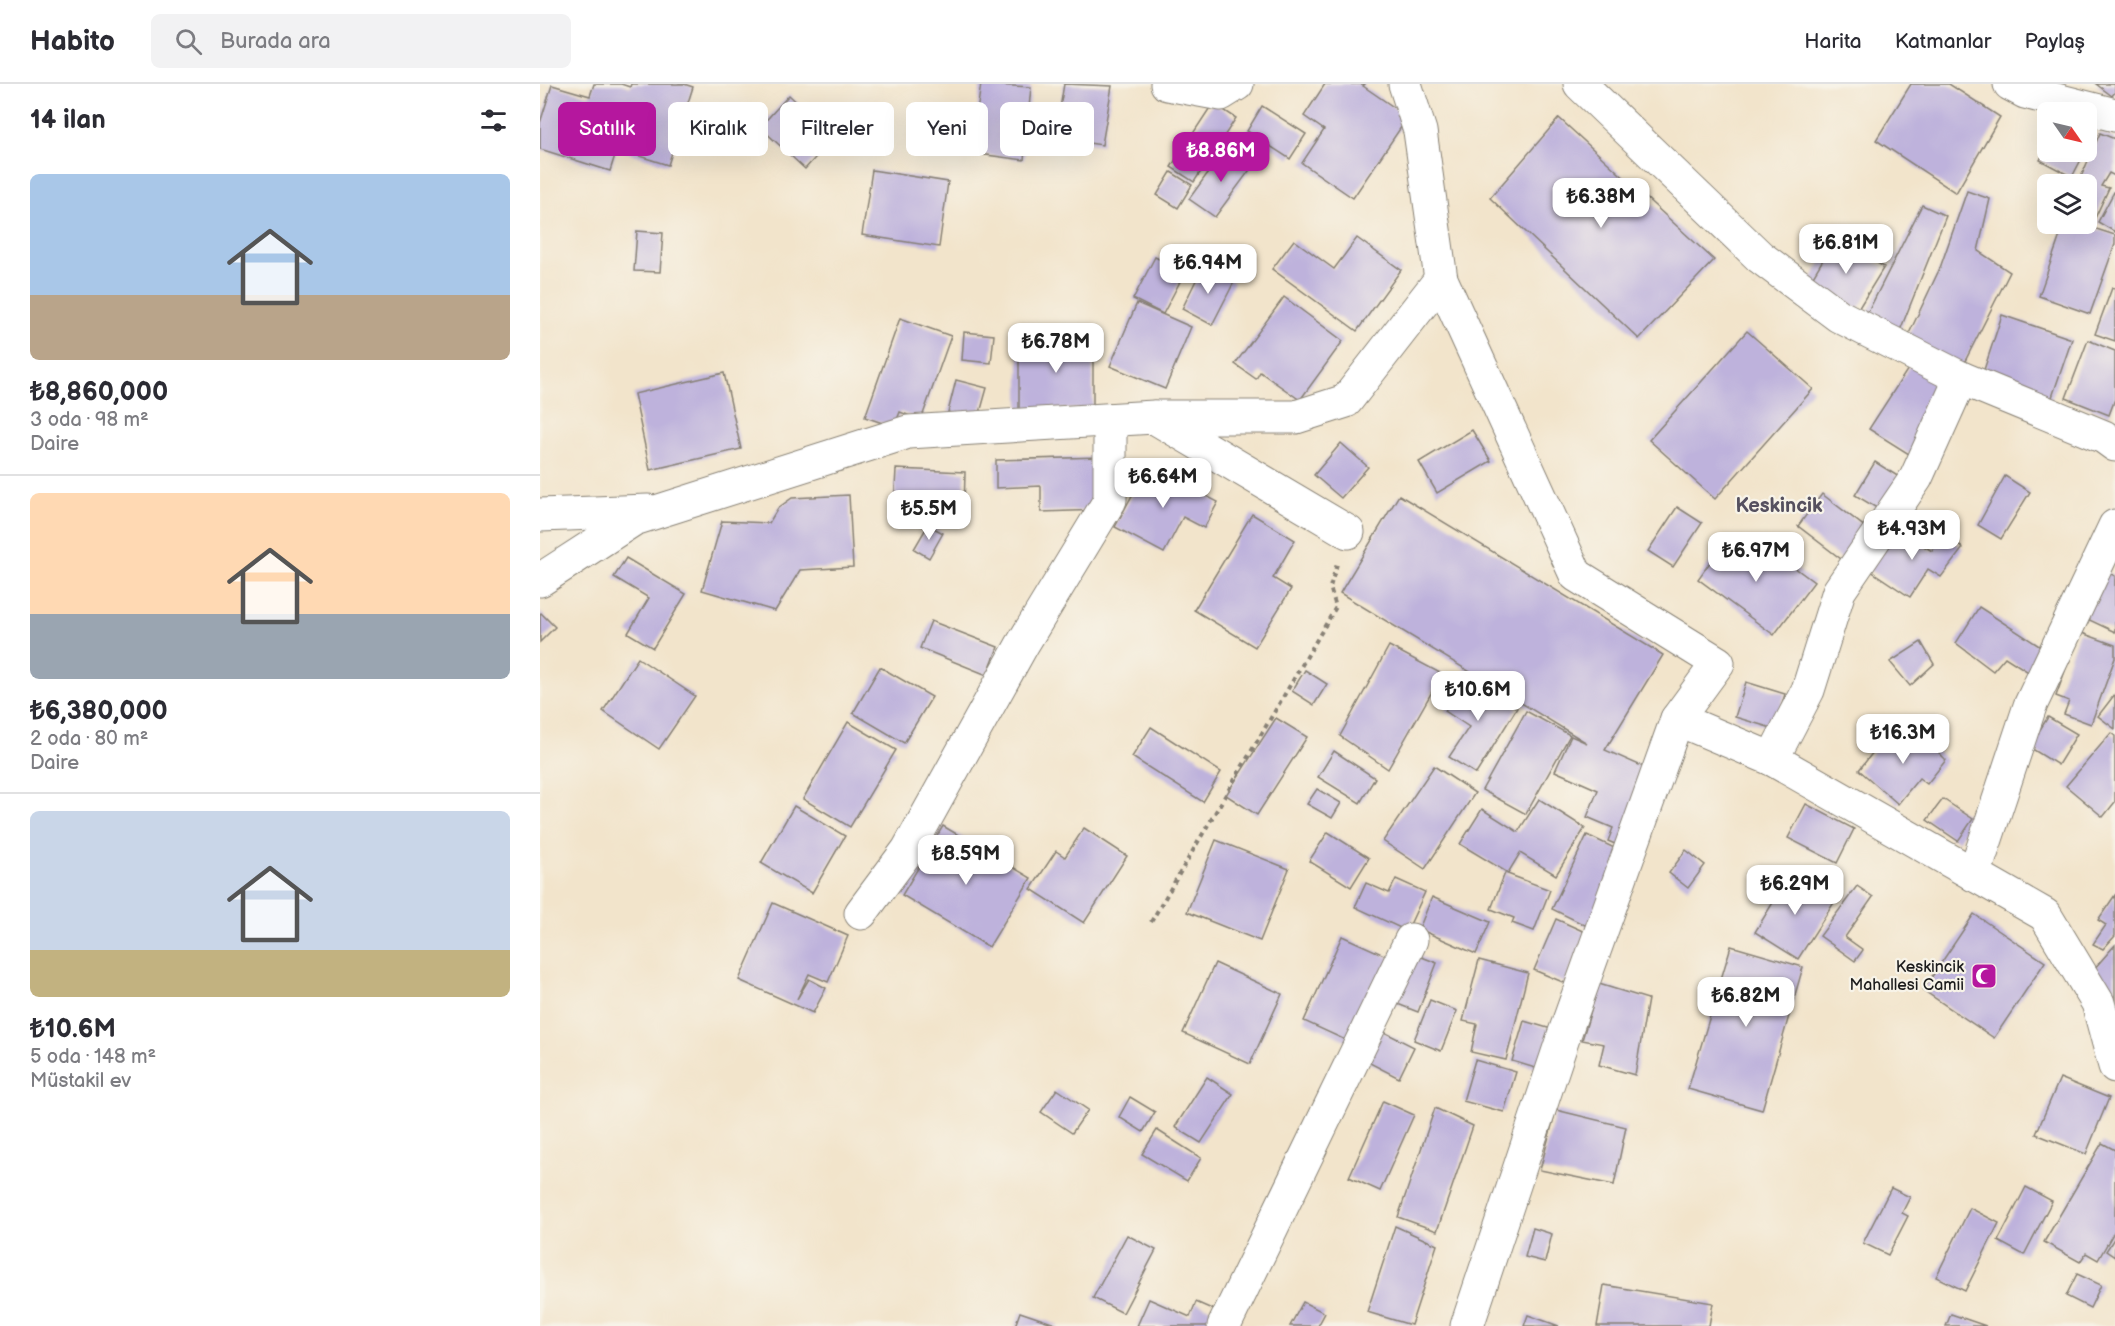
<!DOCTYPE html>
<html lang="tr">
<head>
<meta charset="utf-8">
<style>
  body { margin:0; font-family:"Balsamiq Sans",sans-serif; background:#f2f2f3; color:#2b2b33; height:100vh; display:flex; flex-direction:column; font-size:22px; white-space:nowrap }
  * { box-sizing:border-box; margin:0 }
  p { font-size:20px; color:#7c7c81 }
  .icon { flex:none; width:33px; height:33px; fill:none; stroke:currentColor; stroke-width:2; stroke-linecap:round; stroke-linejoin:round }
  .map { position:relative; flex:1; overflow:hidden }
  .panel { display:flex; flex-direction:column; background:#fff; width:540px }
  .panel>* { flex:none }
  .hud { position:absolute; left:18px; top:18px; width:570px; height:54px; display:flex; gap:12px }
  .needle { width:39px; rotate:124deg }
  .fabs { position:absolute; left:1497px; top:18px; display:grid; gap:12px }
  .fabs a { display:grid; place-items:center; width:60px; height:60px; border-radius:9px; background:#fff; box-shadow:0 6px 24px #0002; font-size:30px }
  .price { position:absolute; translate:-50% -51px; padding:0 14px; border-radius:12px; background:#fff; color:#222; font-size:20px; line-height:39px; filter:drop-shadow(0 2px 3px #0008) }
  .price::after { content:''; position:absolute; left:50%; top:36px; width:18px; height:14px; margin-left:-9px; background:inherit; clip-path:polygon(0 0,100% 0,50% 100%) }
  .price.current { background:#b5179e; color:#fff }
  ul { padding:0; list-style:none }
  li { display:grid; align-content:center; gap:12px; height:318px; padding:0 30px }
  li+li { border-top:2px solid #e1e1e2 }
  li span { display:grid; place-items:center; height:186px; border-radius:9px; color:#555 }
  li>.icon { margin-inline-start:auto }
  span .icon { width:108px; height:108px; fill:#fffc; stroke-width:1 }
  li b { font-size:26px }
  h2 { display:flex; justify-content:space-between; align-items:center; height:72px; padding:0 30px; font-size:26px }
  .pill { padding:0 21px; border-radius:9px; background:#fff; box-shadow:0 6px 24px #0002; font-size:21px; line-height:54px }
  .pill.current { background:#b5179e; color:#fff }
  header { display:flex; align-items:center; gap:36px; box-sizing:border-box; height:84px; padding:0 30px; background:#fff; border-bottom:2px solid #e1e1e2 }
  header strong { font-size:28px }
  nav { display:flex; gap:33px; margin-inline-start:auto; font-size:21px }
  .search { width:420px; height:54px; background:#f2f2f3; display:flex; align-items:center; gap:15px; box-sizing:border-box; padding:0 21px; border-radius:9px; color:#7c7c81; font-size:22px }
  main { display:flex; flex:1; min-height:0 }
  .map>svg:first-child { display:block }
  .building { fill:#beb2dc }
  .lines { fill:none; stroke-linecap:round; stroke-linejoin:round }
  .street-casing { stroke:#878074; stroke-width:35 }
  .path { stroke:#878074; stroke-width:4; stroke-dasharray:4.5 4.5; stroke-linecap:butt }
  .street { stroke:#fff; stroke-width:33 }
  .labels { text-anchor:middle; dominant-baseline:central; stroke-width:4.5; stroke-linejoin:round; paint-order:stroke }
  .poi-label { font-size:16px; fill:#1c1c1c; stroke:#f7f3e8; text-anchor:end }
  .quarter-label { font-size:20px; font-weight:bold; fill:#55505f; stroke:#f7f3e8 }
</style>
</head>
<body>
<header>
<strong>Habito</strong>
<div class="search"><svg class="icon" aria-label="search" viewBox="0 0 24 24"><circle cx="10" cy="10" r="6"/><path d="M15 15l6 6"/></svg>Burada ara</div>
<nav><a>Harita</a><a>Katmanlar</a><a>Paylaş</a></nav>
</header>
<main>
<section class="panel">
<h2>14 ilan<svg class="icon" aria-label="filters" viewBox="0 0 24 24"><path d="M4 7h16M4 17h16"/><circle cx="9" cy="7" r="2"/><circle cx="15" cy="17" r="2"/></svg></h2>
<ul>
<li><span style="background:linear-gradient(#a9c7e8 65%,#b9a48a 0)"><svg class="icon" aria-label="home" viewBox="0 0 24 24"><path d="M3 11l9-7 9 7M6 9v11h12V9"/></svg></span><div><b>₺8,860,000</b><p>3 oda · 98 m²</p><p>Daire</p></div></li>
<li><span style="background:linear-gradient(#ffd9b3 65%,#9aa5b1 0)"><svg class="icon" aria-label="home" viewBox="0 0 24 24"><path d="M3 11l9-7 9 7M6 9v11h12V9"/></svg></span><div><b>₺6,380,000</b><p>2 oda · 80 m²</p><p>Daire</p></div></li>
<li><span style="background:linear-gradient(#c9d6e8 75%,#c2b280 0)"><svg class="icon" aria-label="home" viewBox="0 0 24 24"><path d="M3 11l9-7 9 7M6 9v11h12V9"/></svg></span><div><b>₺10.6M</b><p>5 oda · 148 m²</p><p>Müstakil ev</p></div></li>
</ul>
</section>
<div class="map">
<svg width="1575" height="1242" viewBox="0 0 1575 1242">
  <rect width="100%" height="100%" fill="#f7f3e8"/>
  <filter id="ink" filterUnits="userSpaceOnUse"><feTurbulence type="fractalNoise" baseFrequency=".0167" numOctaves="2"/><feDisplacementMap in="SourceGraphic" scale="12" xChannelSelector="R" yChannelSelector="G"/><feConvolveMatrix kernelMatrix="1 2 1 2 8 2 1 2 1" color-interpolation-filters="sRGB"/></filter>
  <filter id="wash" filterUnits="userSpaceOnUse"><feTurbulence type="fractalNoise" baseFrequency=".008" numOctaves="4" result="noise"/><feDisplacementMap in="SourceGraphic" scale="24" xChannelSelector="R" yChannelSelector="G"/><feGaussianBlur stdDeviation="1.35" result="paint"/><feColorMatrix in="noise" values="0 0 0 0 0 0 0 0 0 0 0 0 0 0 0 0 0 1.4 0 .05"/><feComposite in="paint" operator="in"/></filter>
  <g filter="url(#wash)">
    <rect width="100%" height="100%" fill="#f2e4cb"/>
    <g id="blocks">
      <g class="building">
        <path d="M54,0h27l9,3 1,-3h53l9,3 -25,78 -51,-16 -7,22 -70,-22v-26l12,-38 38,11z"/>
        <path d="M441,0l50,3 -7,73 -53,-7z"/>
        <path d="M524,0l48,2 -10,59 -47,-7z"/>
        <path d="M785,0h40l-2,2 45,31 -55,81 -51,-35 22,-33 -20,-14z"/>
        <path d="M1371,0h38l51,33 -44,76 -80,-53z"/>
        <path d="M1556,0h19v8l-3,4z"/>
        <path d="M249,11l45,42 -29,32 -45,-42z"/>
        <path d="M673,19l23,15 -42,64 -23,-15z"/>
        <path d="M722,22l44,28 -16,25 -43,-28z"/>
        <path d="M1019,34l155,142 -75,79 -149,-141z"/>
        <path d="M1560,49l15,6v37l-6,-3 -8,13 8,2 -14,30 -9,-4v-30h-8z"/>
        <path d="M1508,61v7h37l-13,25 -32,-17z"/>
        <path d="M686,64l26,19 -37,50 -26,-18z"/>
        <path d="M332,86l76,12 -9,65 -77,-12z"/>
        <path d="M631,88l21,13 -14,23 -21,-13z"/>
        <path d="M1575,106v42l-17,-10z"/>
        <path d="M1427,107l23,8 -12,52 32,21 -48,95 -57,-25 35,-74z"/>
        <path d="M1382,121l24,11 -47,117 -33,-17z"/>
        <path d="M1524,140h17l34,11v9l-25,70 -51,-18z"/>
        <path d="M97,147l26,2 -3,39 -26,-1z"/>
        <path d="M817,154l44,32 -44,61 -85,-62 22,-29 40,29z"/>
        <path d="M1296,154l48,29 -27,44 -48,-28z"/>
        <path d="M615,173l30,15 -22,42 -30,-15z"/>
        <path d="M663,182l31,16 -22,43 -30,-16z"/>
        <path d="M1572,204l3,1v52l-20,-7z"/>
        <path d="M744,213l59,44 -43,59 -40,-28 -4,7 -21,-15z"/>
        <path d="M597,219l54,24 -26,62 -55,-23z"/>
        <path d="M1462,231l70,24 -22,64 -69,-24z"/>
        <path d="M360,234l51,18 -30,84 -21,-8 -6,15 -29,-10z"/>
        <path d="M1207,247l66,58 -98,110 -66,-59z"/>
        <path d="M424,248l30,3 -3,28 -29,-3z"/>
        <rect x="479" y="254" width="74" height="71"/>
        <path d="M1548,256l27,11v48l-6,16 -43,-17z"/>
        <path d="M1373,277l43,27 -44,68 -43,-27z"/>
        <path d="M184,289l17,76 -91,21 -16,-76z"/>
        <path d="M416,296l31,8 -9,32 -30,-8z"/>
        <path d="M932,346l19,31 -54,32 -18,-31z"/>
        <path d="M801,359l27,24 -27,31 -27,-23z"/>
        <path d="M560,373l2,53 -61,2v-26l-45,2v-28z"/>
        <path d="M1335,378l29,18 -19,33 -30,-18z"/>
        <path d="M608,382l70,36 -14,26 -21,-11 -19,36 -49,-26z"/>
        <path d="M356,385l69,3 -1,38 -70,-3z"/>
        <path d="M1465,392l25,16 -29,47 -23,-14z"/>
        <path d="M1282,410l48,37 -25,31 -47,-36z"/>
        <path d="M309,411l4,72 -53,3 -25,41 -73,-21 20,-69 47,2 9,-15 14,-10z"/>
        <path d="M859,411l264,160 -58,95 50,22 -33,75 -14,-6 5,-13 -26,-11 11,-27 -43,-19 16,-35 16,7 -247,-150z"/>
        <path d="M1137,423l25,16 -29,44 -25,-16z"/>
        <path d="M712,430l43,26 -22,38 18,11 -36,58 -61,-37z"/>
        <path d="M388,441l15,8 -14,25 -15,-9z"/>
        <path d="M1355,445l37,22 10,-16 21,13 -22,29 -13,-8 -18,28 -42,-28z"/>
        <path d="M1189,452l27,20 8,-11 50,37 -40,53 -76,-56z"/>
        <path d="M86,474l60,36 -33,54 -25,-15 21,-35 -35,-21z"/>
        <path d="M1565,487l10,5v56l-32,-15z"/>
        <path d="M1439,523l68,44 -14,24 -28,-18 -12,14 -37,-28z"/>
        <path d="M1,529l14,14 -15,15v-28z"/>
        <path d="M391,537l67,26 -11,28 -67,-27z"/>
        <path d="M1539,548l36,13v13l-24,66 -27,-10 5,-13 -13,-5z"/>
        <path d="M1381,558l13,22 -24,22 -20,-24z"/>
        <path d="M849,562l53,28 -54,95 -48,-33z"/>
        <path d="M98,574l57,38 -36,53 -56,-38z"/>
        <path d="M340,583l52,30 -28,46 -51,-30z"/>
        <path d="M765,586l22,14 -13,21 -22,-14z"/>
        <path d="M927,592l50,32 -41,66 -27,-17 20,-30 -24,-16z"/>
        <path d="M1206,598l39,12 -10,35 -40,-12z"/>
        <path d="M1575,610v35l-17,-13z"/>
        <path d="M986,627l44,24 -44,79 -44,-24z"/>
        <path d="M1508,633l29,17 -19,31 -29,-18z"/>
        <path d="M736,634l31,19 -50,78 -31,-20z"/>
        <path d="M308,638l48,28 -46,77 -47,-28z"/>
        <path d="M1372,641l34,35 -19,24 -8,-6 -21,26 -39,-34 22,-28 9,8z"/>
        <path d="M611,643l70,45 -18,30 -71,-45z"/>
        <path d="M1571,649l4,3v66l-12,15 -37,-31z"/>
        <path d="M794,667l41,27 -15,25 -42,-26z"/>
        <path d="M894,682l41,27 -50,76 -42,-28z"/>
        <path d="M777,705l24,14 -9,15 -25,-14z"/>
        <path d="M999,715l46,29 -29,47 -36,-22 -12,20 -48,-29 22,-35 36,23z"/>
        <path d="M1403,715l30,20 -15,22 -31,-21z"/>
        <path d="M1266,720l48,25 -17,34 -49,-25z"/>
        <path d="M254,722l51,30 -33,57 -51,-30z"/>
        <path d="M403,742l88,52 -42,69 -87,-52z"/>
        <path d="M544,744l43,28 -43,67 -53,-34 25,-38 9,6z"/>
        <path d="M788,748l41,26 -18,29 -42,-26z"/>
        <path d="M1047,751l38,18 -36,74 -37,-18z"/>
        <path d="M676,756l73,29 -29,72 -73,-29z"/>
        <path d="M1146,766l19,15 -17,23 -19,-15z"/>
        <path d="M965,789l45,17 -16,41 -22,-8 2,-5 -23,-9z"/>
        <path d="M1251,789l44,28 -37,58 -43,-27z"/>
        <path d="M856,795l29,13 -18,39 -52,-24 11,-24 23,10z"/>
        <path d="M1317,802l16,11 -28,40 18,13 -8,11 -35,-25z"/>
        <path d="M1575,811v41l-12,13 -10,-5 13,-19 -8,-5z"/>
        <path d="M892,813l58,25 -14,32 -57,-25z"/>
        <path d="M233,819l75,33 -20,46 -19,-8 -12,25 12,-20 17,9 -13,25 -74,-33z"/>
        <path d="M1434,830l71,48 -51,76 -71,-48z"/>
        <path d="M1016,835l31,14 -22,50 -31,-13z"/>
        <path d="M802,852l51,23 -39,85 -50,-23z"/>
        <path d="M1575,861v59l-29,-26z"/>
        <path d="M1191,862l72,21 -41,143 -74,-21z"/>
        <path d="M869,868l28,11 -19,49 -28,-11z"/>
        <path d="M939,876l49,13 -22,87 -35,-8 6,-28 -14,-3z"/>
        <path d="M675,879l67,31 -32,70 -67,-31z"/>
        <path d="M1059,900l49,15 -13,76 -36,-10 5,-21 -22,-4z"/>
        <path d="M890,916l27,11 -16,40 -27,-11z"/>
        <path d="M984,937l41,12 -13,40 -40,-12z"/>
        <path d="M836,944l38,19 -15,31 -39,-20z"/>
        <path d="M935,976l41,12 -12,40 -41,-11z"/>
        <path d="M667,993l26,17 -32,49 -26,-16z"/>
        <path d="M1520,994l49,20 -23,56 -50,-20z"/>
        <path d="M517,1005l31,21 -16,23 -31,-21z"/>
        <path d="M590,1013l25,15 -12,20 -24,-15z"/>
        <path d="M843,1017l31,14 -34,76 -31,-14z"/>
        <path d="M895,1024l38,18 -36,105 -39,-14z"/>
        <path d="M1016,1026l70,17 -12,58 -74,-15z"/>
        <path d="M617,1046l44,28 -14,23 -45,-27z"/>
        <path d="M1562,1059l13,7v80l-17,30 -12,-7 -6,9 -36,-20z"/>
        <path d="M1486,1103l26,14 -28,54 -26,-14z"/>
        <path d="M1351,1104l19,9 -8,16 6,3 -20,39 -25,-12z"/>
        <path d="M1430,1124l29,15 -34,68 -29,-14z"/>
        <path d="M855,1142l42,19 -26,80 -44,-13z"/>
        <path d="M993,1144l19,6 -7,28 -20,-5z"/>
        <path d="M587,1151l29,15 -33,63 -30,-15z"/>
        <path d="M1575,1153v20l-9,-6z"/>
        <path d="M1537,1190l24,11 -11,23 -24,-12z"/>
        <path d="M1064,1201l109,18 -4,23h-112z"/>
        <path d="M609,1215l41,18 6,-15 25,11 -5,13h-79z"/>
        <path d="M763,1218l22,11 -7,13h-28z"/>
        <path d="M480,1228l41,14h-46z"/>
        <path d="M1411,1230l35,12h-40z"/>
        <path d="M988,1231l31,11h-35z"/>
      </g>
    </g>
  </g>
  <g filter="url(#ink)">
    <use href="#blocks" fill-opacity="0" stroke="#878074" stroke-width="1.5"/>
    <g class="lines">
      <g class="street-casing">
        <g id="street">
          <path d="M627,0l54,10 16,-10"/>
          <path d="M865,0l15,47 21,148 135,296 142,88 -41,56 95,40 273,156 53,88 17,63"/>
          <path d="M1040,0l180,173 79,59 122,62 143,59 11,8"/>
          <path d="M1470,0l15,8 90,23"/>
          <path d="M616,333h140l50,-16 95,-122"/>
          <path d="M0,431l108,-4"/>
          <path d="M0,496l94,-61 274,-87 246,-15 194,115"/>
          <path d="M1232,675l36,-69 31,-99 77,-113 45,-100"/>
          <path d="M1434,791l56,-169 85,-180"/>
          <path d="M321,829l47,-63 114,-205 88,-145v-80"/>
          <path d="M684,1242l187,-386"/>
          <path d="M927,1242l96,-288 114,-319"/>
        </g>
      </g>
      <path class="path" d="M611,838l185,-315 -6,-20 7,-23"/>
      <use href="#street" class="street"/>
    </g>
  </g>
  <defs>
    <g id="mosque-square" transform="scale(1.35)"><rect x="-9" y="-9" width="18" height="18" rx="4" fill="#b5179e" stroke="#f7f3e8"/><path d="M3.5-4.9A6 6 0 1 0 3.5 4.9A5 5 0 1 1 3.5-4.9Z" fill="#fff"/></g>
  </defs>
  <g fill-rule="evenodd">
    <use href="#mosque-square" x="1444" y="892"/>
  </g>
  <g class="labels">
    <g class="poi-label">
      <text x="1424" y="883">Keskincik<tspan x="1424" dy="18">Mahallesi Camii</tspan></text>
    </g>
    <g class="quarter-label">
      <text x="1239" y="422">Keskincik</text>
    </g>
  </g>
</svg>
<div class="fabs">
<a><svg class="needle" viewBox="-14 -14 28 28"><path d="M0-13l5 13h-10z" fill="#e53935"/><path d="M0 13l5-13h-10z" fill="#7c7c81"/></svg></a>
<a><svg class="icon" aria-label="layers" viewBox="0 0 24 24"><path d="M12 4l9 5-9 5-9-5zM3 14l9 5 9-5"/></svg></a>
</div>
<b class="price current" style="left:681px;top:99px">₺8.86M</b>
<b class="price" style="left:1061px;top:145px">₺6.38M</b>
<b class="price" style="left:1306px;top:191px">₺6.81M</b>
<b class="price" style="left:668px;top:211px">₺6.94M</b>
<b class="price" style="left:516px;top:290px">₺6.78M</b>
<b class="price" style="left:623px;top:425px">₺6.64M</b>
<b class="price" style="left:389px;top:457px">₺5.5M</b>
<b class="price" style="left:1372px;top:477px">₺4.93M</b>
<b class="price" style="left:1216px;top:499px">₺6.97M</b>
<b class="price" style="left:938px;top:638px">₺10.6M</b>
<b class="price" style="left:1363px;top:681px">₺16.3M</b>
<b class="price" style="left:426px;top:802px">₺8.59M</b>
<b class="price" style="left:1255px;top:832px">₺6.29M</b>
<b class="price" style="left:1206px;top:944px">₺6.82M</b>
<div class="hud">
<a class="pill current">Satılık</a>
<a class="pill">Kiralık</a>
<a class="pill">Filtreler</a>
<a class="pill">Yeni</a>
<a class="pill">Daire</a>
</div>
</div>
</main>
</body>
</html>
